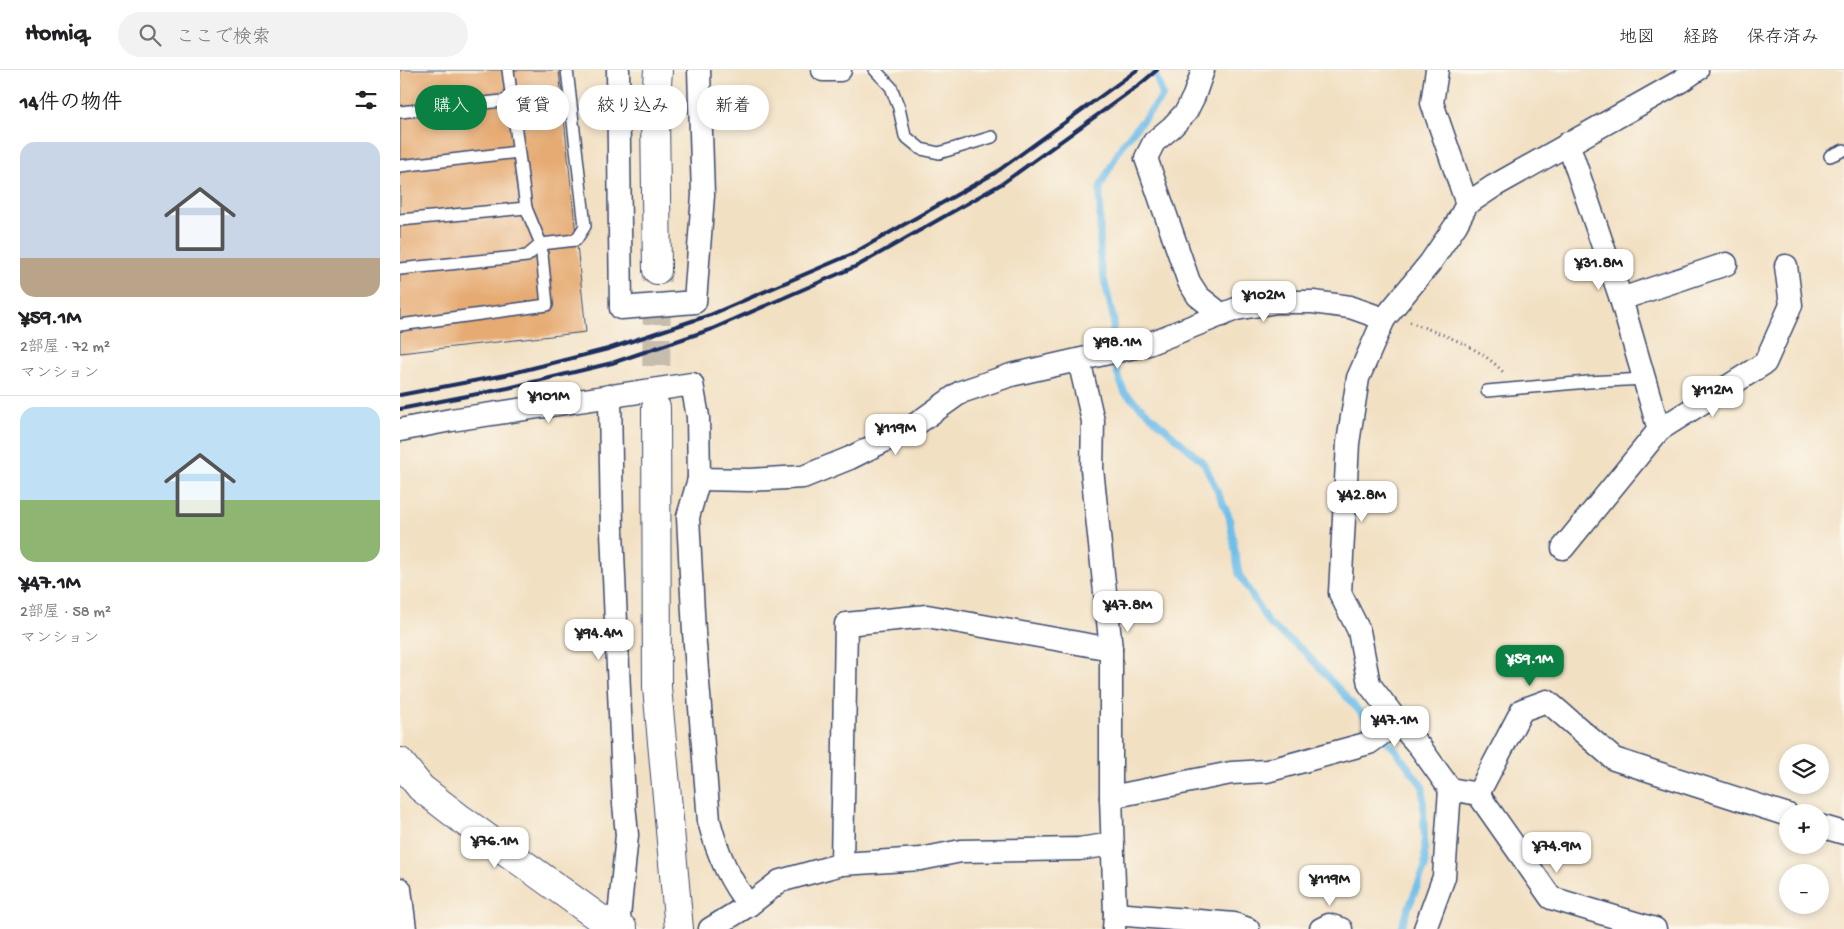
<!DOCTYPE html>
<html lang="ja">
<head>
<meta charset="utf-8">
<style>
  body { margin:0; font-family:"Gochi Hand","Klee One",sans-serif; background:#f2f2f2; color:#202124; height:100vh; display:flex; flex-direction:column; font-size:19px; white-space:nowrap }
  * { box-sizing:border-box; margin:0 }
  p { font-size:16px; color:#757577 }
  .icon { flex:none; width:28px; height:28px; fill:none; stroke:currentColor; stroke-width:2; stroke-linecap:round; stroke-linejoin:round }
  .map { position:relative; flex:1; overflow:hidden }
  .panel { display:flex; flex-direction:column; background:#fff; width:400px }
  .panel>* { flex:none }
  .guide { position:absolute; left:15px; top:15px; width:475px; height:45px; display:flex; gap:10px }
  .fabs { position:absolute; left:1379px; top:674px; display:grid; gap:10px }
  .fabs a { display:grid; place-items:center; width:50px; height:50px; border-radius:50%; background:#fff; box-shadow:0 2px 8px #0003; font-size:25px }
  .price { position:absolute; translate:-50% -42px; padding:0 11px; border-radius:10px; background:#fff; color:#222; font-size:16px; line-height:32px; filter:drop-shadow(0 1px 2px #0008) }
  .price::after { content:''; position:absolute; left:50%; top:30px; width:15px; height:11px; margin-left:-8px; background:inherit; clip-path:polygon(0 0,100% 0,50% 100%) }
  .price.active { background:#0b8043; color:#fff }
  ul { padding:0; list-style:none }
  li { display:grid; align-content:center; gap:10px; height:265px; padding:0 20px }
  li+li { border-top:1px solid #e0e0e0 }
  li span { display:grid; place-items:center; height:155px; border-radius:15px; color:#555 }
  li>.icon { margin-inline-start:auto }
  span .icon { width:90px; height:90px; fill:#fffc; stroke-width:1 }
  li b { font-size:21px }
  h2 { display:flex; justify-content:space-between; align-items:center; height:60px; padding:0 20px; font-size:21px }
  .tag { padding:0 18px; border-radius:22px; background:#fff; box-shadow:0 2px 8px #0003; font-size:18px; line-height:45px }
  .tag.active { background:#0b8043; color:#fff }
  header { display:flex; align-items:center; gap:30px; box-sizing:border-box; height:70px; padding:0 25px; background:#fff; border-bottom:1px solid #e0e0e0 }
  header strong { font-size:24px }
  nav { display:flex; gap:28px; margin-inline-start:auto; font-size:18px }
  .search { width:350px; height:45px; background:#f2f2f2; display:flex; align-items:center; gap:12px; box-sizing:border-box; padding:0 18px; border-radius:28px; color:#757577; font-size:19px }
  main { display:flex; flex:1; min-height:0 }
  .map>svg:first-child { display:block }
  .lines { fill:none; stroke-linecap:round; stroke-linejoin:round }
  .stream { stroke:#70beea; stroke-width:7 }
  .building { fill:#e6ab73 }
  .tertiary-tunnel { stroke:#c7bdaf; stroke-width:28; stroke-dasharray:28 14; stroke-linecap:butt }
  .service-casing { stroke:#3b4a6d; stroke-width:14 }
  .minor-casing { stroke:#3b4a6d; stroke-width:25 }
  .tertiary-casing { stroke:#3b4a6d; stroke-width:30 }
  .path { stroke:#3b4a6d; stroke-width:3; stroke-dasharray:1 4; stroke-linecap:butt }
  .service { stroke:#fff; stroke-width:11 }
  .minor { stroke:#fff; stroke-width:22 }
  .tertiary { stroke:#fff; stroke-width:28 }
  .rail { stroke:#1b2f5e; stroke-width:4 }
</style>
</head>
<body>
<header>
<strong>Homiq</strong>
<div class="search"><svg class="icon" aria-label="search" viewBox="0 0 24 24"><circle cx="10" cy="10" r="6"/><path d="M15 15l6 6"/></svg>ここで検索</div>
<nav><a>地図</a><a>経路</a><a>保存済み</a></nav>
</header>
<main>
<section class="panel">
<h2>14件の物件<svg class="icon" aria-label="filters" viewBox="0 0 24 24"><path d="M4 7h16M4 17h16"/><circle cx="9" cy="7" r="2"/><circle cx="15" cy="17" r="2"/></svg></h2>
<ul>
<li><span style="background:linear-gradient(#c9d6e8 75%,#b9a48a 0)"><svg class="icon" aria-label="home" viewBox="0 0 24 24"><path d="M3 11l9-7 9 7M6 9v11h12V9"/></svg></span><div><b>¥59.1M</b><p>2部屋 · 72 m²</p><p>マンション</p></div></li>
<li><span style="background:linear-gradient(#bfe0f5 60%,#8fb573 0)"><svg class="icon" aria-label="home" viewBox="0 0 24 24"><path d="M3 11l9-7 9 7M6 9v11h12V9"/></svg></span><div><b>¥47.1M</b><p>2部屋 · 58 m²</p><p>マンション</p></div></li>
</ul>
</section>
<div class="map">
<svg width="1444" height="859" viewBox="0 0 1444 859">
  <rect width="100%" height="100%" fill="#fbf7ec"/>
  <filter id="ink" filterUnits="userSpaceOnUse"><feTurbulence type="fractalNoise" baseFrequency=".02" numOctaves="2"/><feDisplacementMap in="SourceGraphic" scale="10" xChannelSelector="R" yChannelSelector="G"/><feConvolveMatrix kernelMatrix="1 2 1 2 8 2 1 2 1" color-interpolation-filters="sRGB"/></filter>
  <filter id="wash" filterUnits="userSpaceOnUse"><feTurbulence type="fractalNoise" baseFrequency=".0096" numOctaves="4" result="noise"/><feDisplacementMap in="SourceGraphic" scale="20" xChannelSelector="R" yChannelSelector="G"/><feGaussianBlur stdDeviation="1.12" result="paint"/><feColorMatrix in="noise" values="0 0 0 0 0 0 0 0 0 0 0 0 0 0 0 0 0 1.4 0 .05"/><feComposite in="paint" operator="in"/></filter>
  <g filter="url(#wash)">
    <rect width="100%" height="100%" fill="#f2e0c3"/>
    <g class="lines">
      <path class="stream" d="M754,0l9,26 -41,49 -22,42v75l14,59 -3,21 7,34 7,17 79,70 25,53 10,58 30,50 35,27 93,101 26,35 2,80 -25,62"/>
    </g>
    <g id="blocks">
      <path class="building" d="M0,0h159l27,262 -186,21z"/>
    </g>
  </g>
  <g filter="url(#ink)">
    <use href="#blocks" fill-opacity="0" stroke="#3b4a6d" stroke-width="1"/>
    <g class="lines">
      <path class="tertiary-tunnel" d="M256,338l1,-138"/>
      <g class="service-casing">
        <g id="service">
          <path d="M108,0l18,138 15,36 35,-4 9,-14 -18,-156"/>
          <path d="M475,0l16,17 8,21 6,28 16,13 18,4 53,-16"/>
          <path d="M0,42l112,-12"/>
          <path d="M1430,86l14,-6"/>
          <path d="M0,96l118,-14"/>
          <path d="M0,150l126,-12"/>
          <path d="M0,199l127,-13 14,-12"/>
          <path d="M0,255l147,-20 -6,-61"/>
          <path d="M1087,321l101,-9 56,-3"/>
        </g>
      </g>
      <g class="minor-casing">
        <g id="minor">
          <path d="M218,0l3,238 74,-6 8,-107 -4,-125"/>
          <path d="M423,0h17"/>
          <path d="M803,0l-9,26 -8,16 -14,15 -18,15 -8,16 43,124 9,14 24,19"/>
          <path d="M1037,0l-5,33 35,101"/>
          <path d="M1168,73l53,156 38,131"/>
          <path d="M1221,229l105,-35"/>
          <path d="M679,290l14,61 -1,48 19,180v148l4,117 -1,15"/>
          <path d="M210,326l2,135 12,273 3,31 -9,92"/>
          <path d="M0,360l51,-10 241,-36 6,33 1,62 -11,38 6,115 15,189c8,31 20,60 40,84l-39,24"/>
          <path d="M299,409l50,1 54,-3 47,-19 62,-31 49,-35 50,-17 137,-31 88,-35 40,-7h37l37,5 34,12"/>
          <path d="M1163,478l96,-118 106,-67 26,-58 -5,-39"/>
          <path d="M1050,719l-30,-42 -22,-25 -29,-38 -10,-53 -19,-38 8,-150 10,-65 26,-59 46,-56 26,-38 11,-21 27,-18 187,-105 16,-11"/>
          <path d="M1078,724l73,104 104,31"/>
          <path d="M711,727l120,-24 36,-2 102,-28 29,-21"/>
          <path d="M1420,756l24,7"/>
          <path d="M442,794l4,-240 81,-8 184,33"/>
          <path d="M0,819l5,40"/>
          <path d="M349,835l31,-24 62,-17 79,-5 40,-8 118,-2 34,-5"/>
          <path d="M715,844l119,10 14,5"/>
          <path d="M921,859l8,-4 12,4"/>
          <path d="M1025,859l19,-52 6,-88 28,5 44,-84 25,-9 67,58 174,56"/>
        </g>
      </g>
      <g class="tertiary-casing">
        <g id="tertiary">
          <path d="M257,200l-2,-155 3,-45"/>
          <path d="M256,338l1,279 22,242"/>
          <path d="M0,692l21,26 40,31 138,99 24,11"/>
        </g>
      </g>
      <path class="path" d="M1010,252c33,13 70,24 94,51"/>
      <use href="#service" class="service"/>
      <use href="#minor" class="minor"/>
      <use href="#tertiary" class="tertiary"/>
      <g class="rail">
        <path d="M0,325l105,-20 103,-26 102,-34 142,-61 143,-81 142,-103"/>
        <path d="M0,339l108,-21 104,-25 100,-34 147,-64 144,-82 136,-98 18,-15"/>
      </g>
    </g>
  </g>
</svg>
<div class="fabs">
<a><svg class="icon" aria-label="layers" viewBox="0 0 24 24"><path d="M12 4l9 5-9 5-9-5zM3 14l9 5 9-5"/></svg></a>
<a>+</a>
<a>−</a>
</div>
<b class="price" style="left:1199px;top:221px">¥31.8M</b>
<b class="price" style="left:864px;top:253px">¥102M</b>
<b class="price" style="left:718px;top:300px">¥98.1M</b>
<b class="price" style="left:1313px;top:348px">¥112M</b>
<b class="price" style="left:149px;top:354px">¥101M</b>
<b class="price" style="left:496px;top:386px">¥119M</b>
<b class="price" style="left:962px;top:453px">¥42.8M</b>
<b class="price" style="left:728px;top:563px">¥47.8M</b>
<b class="price" style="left:199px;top:591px">¥94.4M</b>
<b class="price active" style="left:1130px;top:617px">¥59.1M</b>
<b class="price" style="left:995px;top:678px">¥47.1M</b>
<b class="price" style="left:95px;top:799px">¥76.1M</b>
<b class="price" style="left:1157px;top:804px">¥74.9M</b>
<b class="price" style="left:930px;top:837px">¥119M</b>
<div class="guide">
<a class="tag active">購入</a>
<a class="tag">賃貸</a>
<a class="tag">絞り込み</a>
<a class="tag">新着</a>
</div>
</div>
</main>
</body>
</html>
